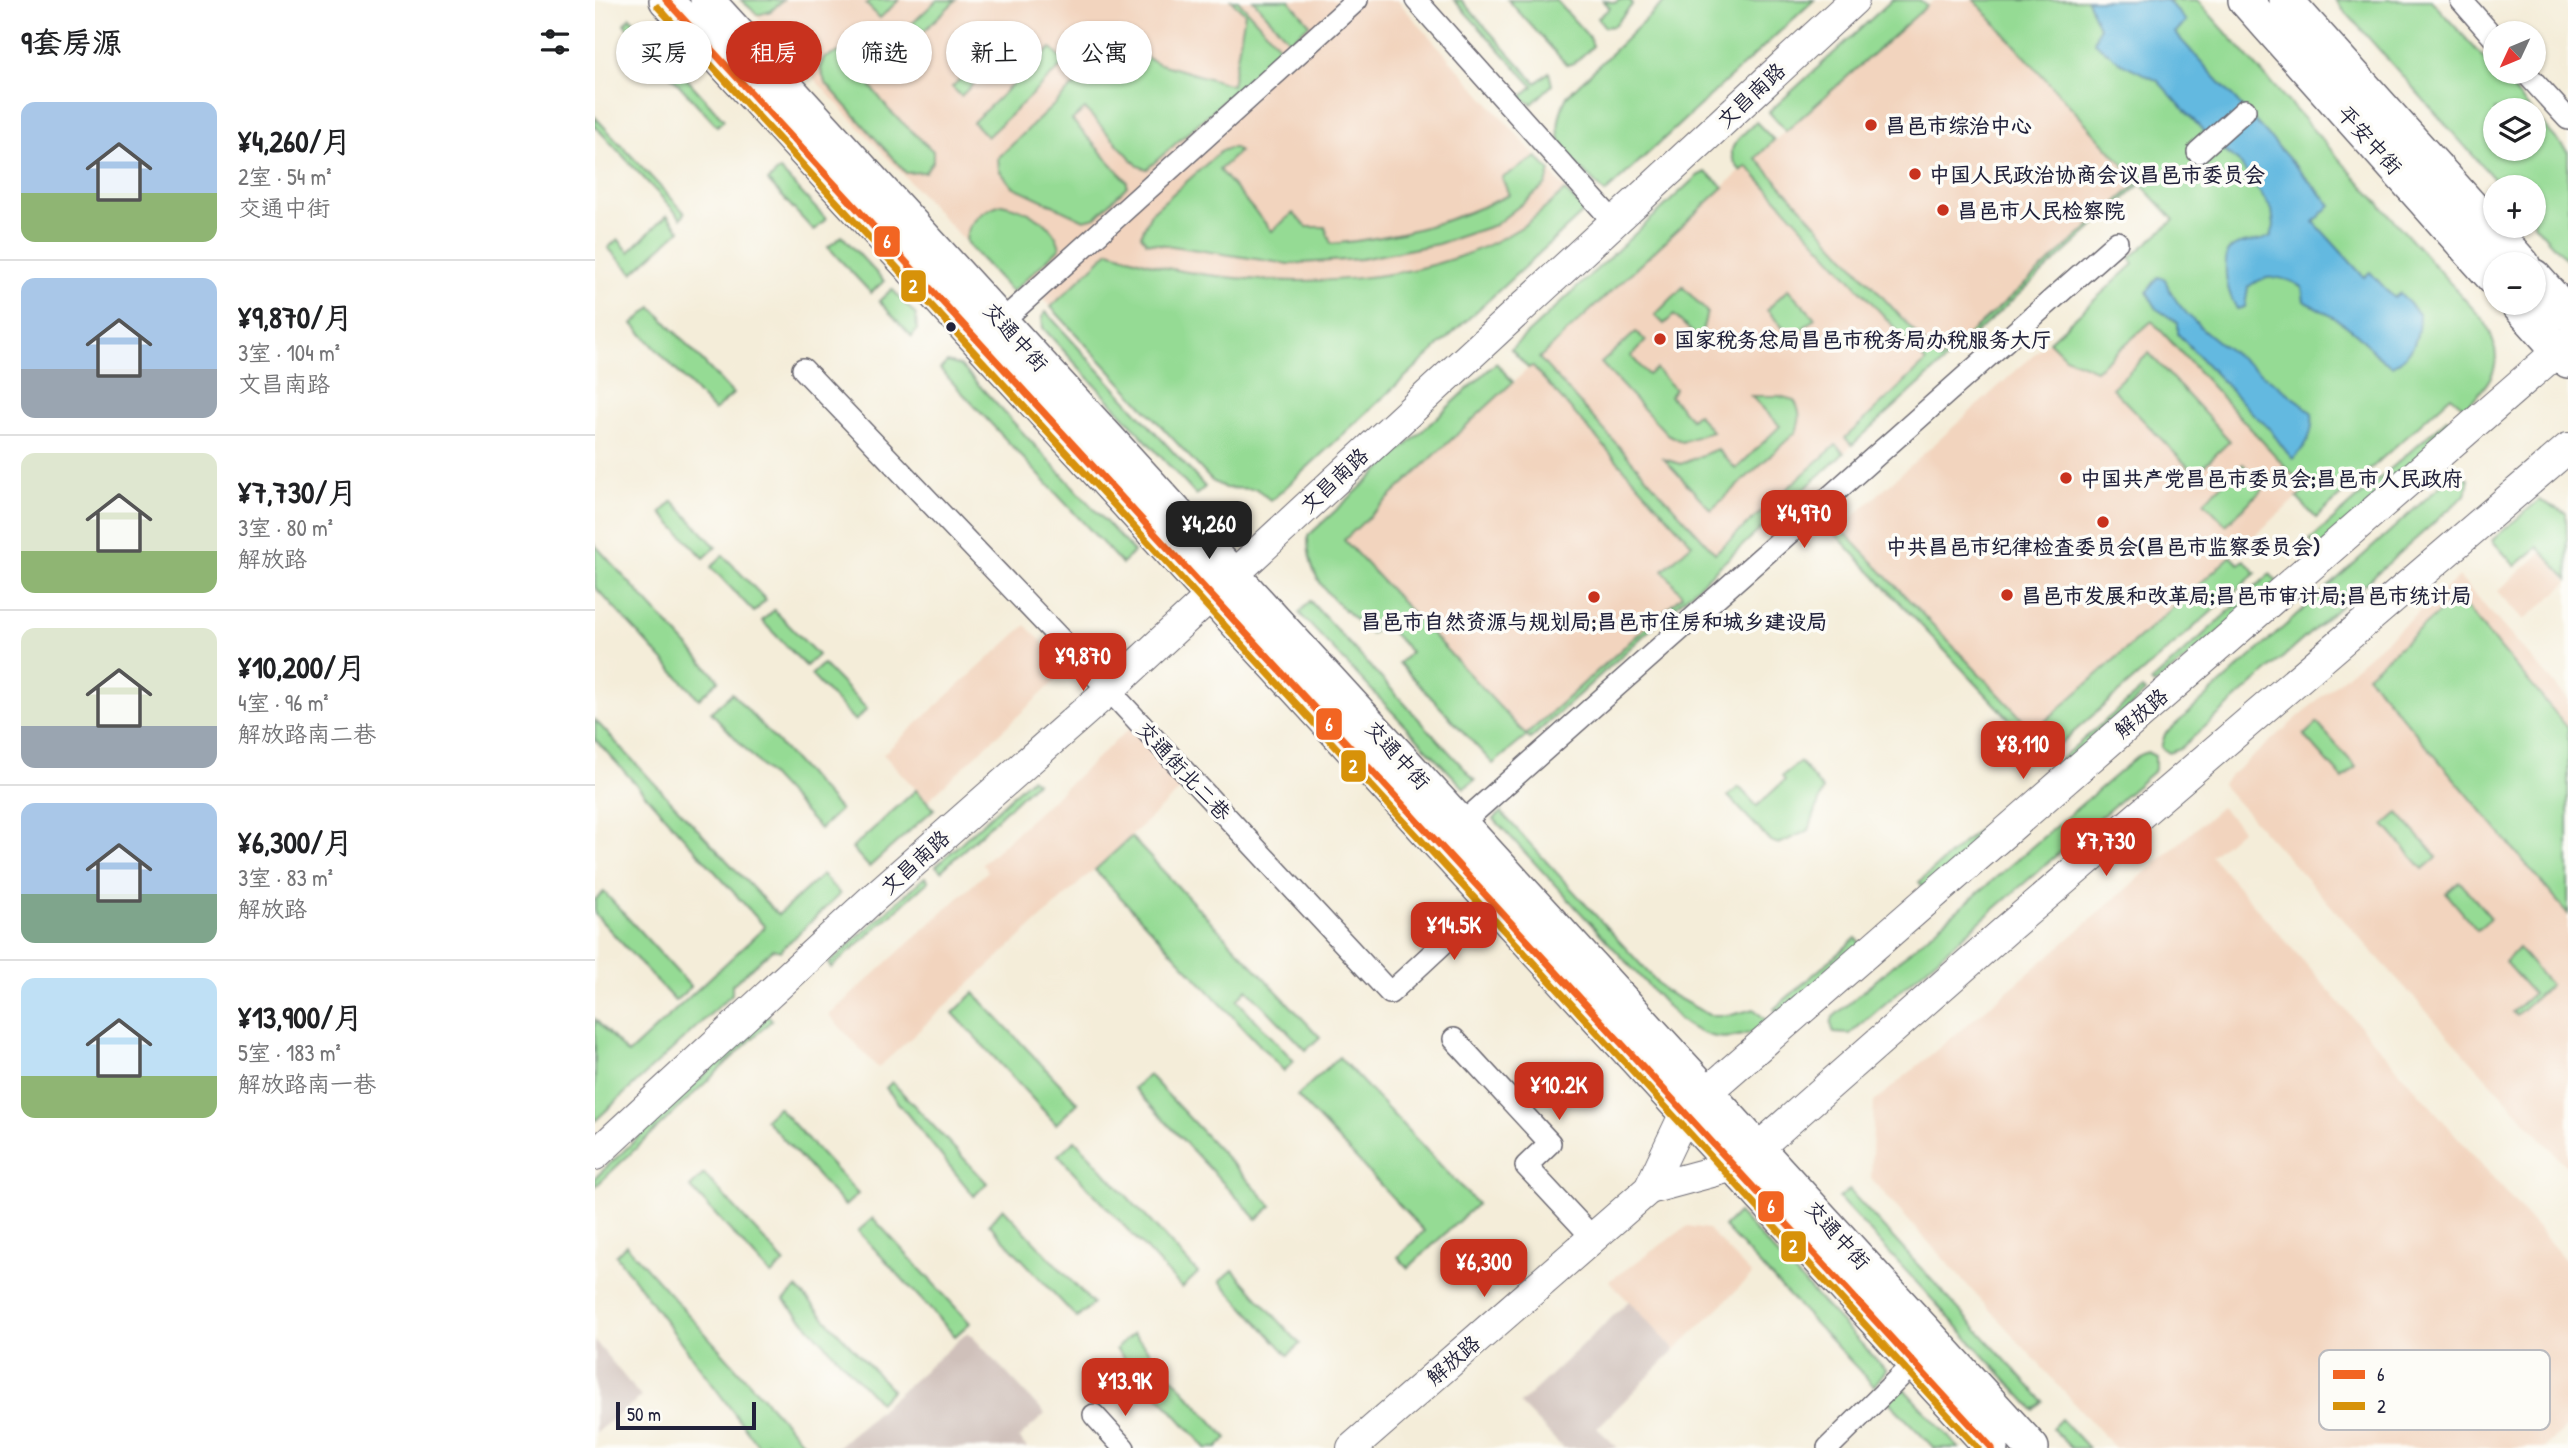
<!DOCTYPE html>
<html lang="zh">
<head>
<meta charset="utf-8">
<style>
  body { margin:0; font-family:"Patrick Hand","LXGW WenKai TC",sans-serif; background:#f2f2f2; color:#202124; height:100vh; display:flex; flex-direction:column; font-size:26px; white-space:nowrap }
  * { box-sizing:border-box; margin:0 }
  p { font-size:23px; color:#757577 }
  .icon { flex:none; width:38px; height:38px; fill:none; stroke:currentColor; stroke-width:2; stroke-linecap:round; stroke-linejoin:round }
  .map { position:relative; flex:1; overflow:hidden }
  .sheet { display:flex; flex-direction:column; background:#fff; width:595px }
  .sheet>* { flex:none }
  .guide { position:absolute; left:21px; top:21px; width:665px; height:63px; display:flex; gap:14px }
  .needle { width:46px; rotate:226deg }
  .buttons { position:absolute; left:1888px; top:21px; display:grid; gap:14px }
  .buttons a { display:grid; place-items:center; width:63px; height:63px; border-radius:50%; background:#fff; box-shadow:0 2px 5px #0004; font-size:35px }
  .scale { position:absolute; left:21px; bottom:18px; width:140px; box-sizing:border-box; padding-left:7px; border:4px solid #22223b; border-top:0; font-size:19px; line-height:24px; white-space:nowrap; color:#22223b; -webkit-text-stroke:5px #fdfcf7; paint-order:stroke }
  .price { position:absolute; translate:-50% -60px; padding:0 16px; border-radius:14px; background:#c8321e; color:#fff; font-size:23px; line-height:46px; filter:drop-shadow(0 2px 4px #0008) }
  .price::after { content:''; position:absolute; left:50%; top:42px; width:21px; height:16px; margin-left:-10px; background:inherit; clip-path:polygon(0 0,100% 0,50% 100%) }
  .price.current { background:#222; color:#fff }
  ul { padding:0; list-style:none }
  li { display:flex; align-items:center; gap:21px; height:175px; padding:0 21px }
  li+li { border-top:2px solid #e0e0e0 }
  li span { display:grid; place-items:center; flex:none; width:196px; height:140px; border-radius:14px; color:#555 }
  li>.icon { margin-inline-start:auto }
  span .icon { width:84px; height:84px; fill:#fffc; stroke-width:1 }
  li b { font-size:30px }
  h2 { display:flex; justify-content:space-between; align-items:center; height:84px; padding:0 21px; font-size:30px }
  .chip { padding:0 24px; border-radius:32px; background:#fff; box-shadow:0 2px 5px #0004; font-size:24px; line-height:63px }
  .chip.current { background:#c8321e; color:#fff }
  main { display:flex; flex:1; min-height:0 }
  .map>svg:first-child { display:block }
  .built { fill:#f2d4be }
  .industrial { fill:#cfc0ba }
  .green { fill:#95db94; stroke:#5c7e68; stroke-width:2 }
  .water { fill:#63b9e0; stroke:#426e8e; stroke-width:2 }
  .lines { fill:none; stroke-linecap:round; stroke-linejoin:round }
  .street-casing { stroke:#6c6972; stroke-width:24 }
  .secondary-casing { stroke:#6c6972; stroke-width:32 }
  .primary-casing { stroke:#6c6972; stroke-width:36 }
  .street { stroke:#fff; stroke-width:21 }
  .secondary { stroke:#fff; stroke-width:30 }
  .primary { stroke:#fff; stroke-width:33 }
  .bus-1-casing { stroke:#fdfcf7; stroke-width:12 }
  .bus-2-casing { stroke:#fdfcf7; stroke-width:12 }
  .bus-1 { stroke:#f26522; stroke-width:7 }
  .bus-2 { stroke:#d79209; stroke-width:7 }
  .poi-dot { fill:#c8321e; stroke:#fdfcf7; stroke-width:2.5 }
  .bus-dot { fill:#22223b; stroke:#fdfcf7; stroke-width:2.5 }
  .labels { text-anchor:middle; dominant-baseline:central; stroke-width:7; stroke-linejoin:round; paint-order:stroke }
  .street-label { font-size:21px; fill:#22223b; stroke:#fdfcf7 }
  .poi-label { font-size:21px; font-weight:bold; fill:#22223b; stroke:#fdfcf7; text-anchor:start }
  .key { fill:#fdfcf7; stroke:#bbbbbf; stroke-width:2 }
  .key-label { font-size:19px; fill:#22223b }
  .line-badge { stroke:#fdfcf7; stroke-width:2.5 }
  .badge-label { font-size:19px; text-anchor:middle; font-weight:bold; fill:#fff }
</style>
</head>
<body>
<main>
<section class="sheet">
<h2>9套房源<svg class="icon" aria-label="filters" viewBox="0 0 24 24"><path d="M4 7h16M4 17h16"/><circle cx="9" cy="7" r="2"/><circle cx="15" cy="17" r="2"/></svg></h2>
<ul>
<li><span style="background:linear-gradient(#a9c7e8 65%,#8fb573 0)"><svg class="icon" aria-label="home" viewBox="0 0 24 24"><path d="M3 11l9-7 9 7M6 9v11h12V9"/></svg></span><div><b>¥4,260/月</b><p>2室 · 54 m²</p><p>交通中街</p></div></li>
<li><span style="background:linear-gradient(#a9c7e8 65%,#9aa5b1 0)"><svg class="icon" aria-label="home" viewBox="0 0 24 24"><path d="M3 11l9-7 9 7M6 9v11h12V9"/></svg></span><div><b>¥9,870/月</b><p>3室 · 104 m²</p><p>文昌南路</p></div></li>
<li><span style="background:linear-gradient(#dfe7d0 70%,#8fb573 0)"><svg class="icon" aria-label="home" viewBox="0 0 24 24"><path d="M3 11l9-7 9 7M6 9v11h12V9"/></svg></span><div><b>¥7,730/月</b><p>3室 · 80 m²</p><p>解放路</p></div></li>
<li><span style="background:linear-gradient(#dfe7d0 70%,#9aa5b1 0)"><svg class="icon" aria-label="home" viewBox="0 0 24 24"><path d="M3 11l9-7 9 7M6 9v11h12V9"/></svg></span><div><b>¥10,200/月</b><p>4室 · 96 m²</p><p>解放路南二巷</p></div></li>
<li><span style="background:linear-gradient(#a9c7e8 65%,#7fa58c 0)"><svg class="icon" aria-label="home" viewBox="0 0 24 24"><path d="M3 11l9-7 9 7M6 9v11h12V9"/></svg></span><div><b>¥6,300/月</b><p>3室 · 83 m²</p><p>解放路</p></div></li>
<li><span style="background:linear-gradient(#bfe0f5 70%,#8fb573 0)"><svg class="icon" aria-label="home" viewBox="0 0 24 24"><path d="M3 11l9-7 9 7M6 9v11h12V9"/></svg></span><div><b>¥13,900/月</b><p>5室 · 183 m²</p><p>解放路南一巷</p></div></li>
</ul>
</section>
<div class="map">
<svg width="1973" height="1448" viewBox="0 0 1973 1448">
  <rect width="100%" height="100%" fill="#fdfcf7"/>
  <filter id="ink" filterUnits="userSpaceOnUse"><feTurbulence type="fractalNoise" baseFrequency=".0143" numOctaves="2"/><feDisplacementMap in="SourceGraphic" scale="14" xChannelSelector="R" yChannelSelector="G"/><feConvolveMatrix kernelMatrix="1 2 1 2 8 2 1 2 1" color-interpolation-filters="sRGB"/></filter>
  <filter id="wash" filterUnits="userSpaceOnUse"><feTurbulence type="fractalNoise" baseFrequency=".00686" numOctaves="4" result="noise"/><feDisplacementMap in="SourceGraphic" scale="28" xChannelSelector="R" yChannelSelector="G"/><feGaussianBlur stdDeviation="1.57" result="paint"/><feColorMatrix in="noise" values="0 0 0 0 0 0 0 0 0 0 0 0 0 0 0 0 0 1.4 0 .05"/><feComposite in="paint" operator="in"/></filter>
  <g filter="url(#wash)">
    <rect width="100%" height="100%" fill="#f4edd9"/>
    <g class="built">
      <path d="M146,0h656l188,211 -314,290 -14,-12 -32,-1 -13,-7 -186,-201 -14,12z"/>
      <path d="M1339,0h40l166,183 -610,556 -186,-199 402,-374z"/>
      <path d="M1521,281l191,208 -280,249 -192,-205z"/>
      <path d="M1947,552l26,31 -44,37 -26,-29z"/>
      <path d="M1864,577l109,122v469l-347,-384z"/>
      <path d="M431,625l42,44 -141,132 -44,-47z"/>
      <path d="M538,725l54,59 -309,284 -49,-53 159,-144 -6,-7z"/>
      <path d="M1626,807l21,22 -31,27 357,407v164l-25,21h-428l-244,-269 3,-77 149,-124z"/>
      <path d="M1093,1226l20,3 44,46 -77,75 -66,-69z"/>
    </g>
    <g class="industrial">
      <path d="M1034,1301l46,49 -78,78 21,20h-55l-43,-44z"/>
      <path d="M373,1332l77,82 -26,24 8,10h-191z"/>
      <path d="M0,1341l46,56 -46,36z"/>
    </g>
    <g class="green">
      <path d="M146,0h42l-12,11 -13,4z"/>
      <path d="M275,0h29l-19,18 -14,-14z"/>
      <path d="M342,0h19l-45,43 -9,-10z"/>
      <path d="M636,0h7l44,49 -135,120 -9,-3 -53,-57 -13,11 55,61v5l-31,31 -12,3 -72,-34 -13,-16 -1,-12 121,-115 38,20 75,22 13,-72z"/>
      <path d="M658,0h36l21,24 -20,17z"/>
      <path d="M859,0h7l75,83 13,-11 3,13 -20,19 -12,-6 13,-12z"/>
      <path d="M913,0h48l34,38 3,8 -19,17 -7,2z"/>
      <path d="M1008,0l12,3 4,-3h12l1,5 -18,21 -9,1 -7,-9 12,-10z"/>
      <path d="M1071,0h148l-209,193c-33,-35 -62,-47 -38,-97z"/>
      <path d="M1297,0h28l7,6 -141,125 -17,-19z"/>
      <path d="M1379,0h223l288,322c22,40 9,57 -20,86l-14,-12 -135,122 -19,-20 9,-9 -154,-168 -56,49 -31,-13 -16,-16 85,-77 -4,-6 44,-38 -33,-36 -289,261 -7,-7 81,-76 -179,-196 -6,5c-21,-22 -2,-33 15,-49l18,18 -18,18 184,202 199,-178z"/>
      <path d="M1740,0h96l100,110h-36v39h39v-35l34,38v110l-34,-38v-37h-33z"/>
      <path d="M35,17l38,41 -7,7 -37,-41z"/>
      <path d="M404,41l9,9 -47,46 -9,-9z"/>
      <path d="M456,48l14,15 -78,74 -14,-15z"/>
      <path d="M244,52l7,1 43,57 44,41v10l-8,11 -19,1 -81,-91 -5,-15 4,-9z"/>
      <path d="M80,66l49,54 -7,6 -49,-53z"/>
      <path d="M0,117l90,96 -4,5 -86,-92z"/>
      <path d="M634,148h6l4,4 -20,18 53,61 21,-18 14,14h18l6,17c68,-7 116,-20 178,-49l-7,-17 35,-21 13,14 -4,14 -51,40 -57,19 -77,15 -73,5 -142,-22 -5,-7 10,-22 70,-62z"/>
      <path d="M185,170l46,49 -12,12 -46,-50z"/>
      <path d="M1110,172l19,15 -185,171 176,195 121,-108 8,8 -314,286 -3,-3 -34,28 -94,-101 12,-11 -27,-28 -13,10c-33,-32 -64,-48 -63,-98l188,-173 17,19 -169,158 182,195 156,-140 -19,-25 29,-26 -160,-178 -4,2 -17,-19 186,-173z"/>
      <path d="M970,191l20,20 -314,290 -14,-12 -32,-1 -13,-7 -161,-174 58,-56c24,7 48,16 72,20 109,18 243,16 339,-43 16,-10 30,-25 45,-37z"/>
      <path d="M407,204c25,6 52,17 58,44l-48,44 -45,-48c-5,-18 18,-36 35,-40z"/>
      <path d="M72,215l13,15 -47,43 -25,-25 10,-9 11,13z"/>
      <path d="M247,236l42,45 -13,12 -43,-46z"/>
      <path d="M1088,287l24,25 -7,28 -26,-25 -10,9 -9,-9z"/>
      <path d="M297,289l24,26 1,15 -5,7 -33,-36z"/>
      <path d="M1193,289l27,29 -23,20 -25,-28z"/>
      <path d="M57,307l81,87 -19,17 -81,-87z"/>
      <path d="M451,312l159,175 -9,8 -153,-167 -1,-11z"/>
      <path d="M1041,332l10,9 -15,15 17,19 8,-6 19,20 -5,7 21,23 6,-5 15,17 -30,11 -15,-8 -66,-71z"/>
      <path d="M1554,353l81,88 -35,33 -83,-86z"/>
      <path d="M352,362l14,4 173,186 -12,12 -182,-195z"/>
      <path d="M1156,396h28l15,4c7,12 7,19 2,32l-85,78 -47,-51 17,5 36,-15 19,20 44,-43z"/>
      <path d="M1852,419l9,11 -137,119 -9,-9z"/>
      <path d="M1648,464l22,23 -39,38 -22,-23z"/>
      <path d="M1864,473l10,7 -4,15 -285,254 -11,4 -8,-6 4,-13 284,-256z"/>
      <path d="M1944,500l27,13 2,67 -30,-33 -23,19 -23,-26z"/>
      <path d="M78,501l43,46 -12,11 -43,-45z"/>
      <path d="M1231,513l208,218 197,-175 8,8 5,-4 12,13 -211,184 -224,-238z"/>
      <path d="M0,545l124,135 -20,19 -104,-112z"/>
      <path d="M128,555l43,45 -12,12 -43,-45z"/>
      <path d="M1675,574l9,10 -125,101 -3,-3z"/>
      <path d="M1862,597l111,131v186l-201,-239z"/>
      <path d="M715,601l165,179 -11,8 -165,-175z"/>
      <path d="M179,610l44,45 -12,11 -44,-45z"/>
      <path d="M228,664l44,45 -12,12 -44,-46z"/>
      <path d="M1547,689l3,3 -86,84 -8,-9z"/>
      <path d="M137,693l108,117 -20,19 -109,-117z"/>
      <path d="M0,720l183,195 44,-40 18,19 -60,57 -7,-2 -41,36v9l-137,127v-102l33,35 137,-127 -170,-188z"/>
      <path d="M1722,723l39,44 -13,12 -39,-44z"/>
      <path d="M1552,752l8,4v14l-305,264 -16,-1 -3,-9 2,-7 305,-261z"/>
      <path d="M1205,762l23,28 -14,40 -30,14 -9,-3 -42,-45 11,-9 18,19 28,-26 -3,-4z"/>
      <path d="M1448,773l9,10 -125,108 -8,-9z"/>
      <path d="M436,778l5,4 -95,89 -5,-5z"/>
      <path d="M321,790l18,19 -65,58 -17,-19z"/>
      <path d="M906,812l164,179 44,24h22l23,-6 18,17c-39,13 -58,20 -92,-6l-186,-201z"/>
      <path d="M1803,813l39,44 -14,12 -39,-44z"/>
      <path d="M536,837l189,200 -14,13 -59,-61 -10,11 57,61 -10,10 -189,-201z"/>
      <path d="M330,877l4,4 -98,87 -3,-4z"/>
      <path d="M1865,882l31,36 -14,12 -31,-37z"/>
      <path d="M9,892l87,95 -16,14 -80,-87v-14z"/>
      <path d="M1261,938l8,9 -83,71 -7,-9z"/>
      <path d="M1923,948l32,37 -34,30 -4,-3 21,-18 -28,-32z"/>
      <path d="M379,993l104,110 -22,21 -103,-111z"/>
      <path d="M173,1015l4,5 -177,167v-9z"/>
      <path d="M744,1057l138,147 -69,64 -10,-11 26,-26 -127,-135z"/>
      <path d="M554,1075l123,131 -15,13 -123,-131z"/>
      <path d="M297,1082l95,101 -13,13 -88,-108z"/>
      <path d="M183,1107l80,87 -13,12 -80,-87z"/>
      <path d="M480,1140l123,133 -16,15 -124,-133z"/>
      <path d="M109,1174l81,89 -14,12 -81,-88z"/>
      <path d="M1254,1190l194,211 -9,9 -195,-212z"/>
      <path d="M408,1208l90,96 -16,14 -88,-94z"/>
      <path d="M1143,1213l148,157 -12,16 -150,-159z"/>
      <path d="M278,1218l97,105 -15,13 -97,-105z"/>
      <path d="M31,1245l181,202 -2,1h-34l-3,-5 -8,5 -144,-193z"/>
      <path d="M638,1270l67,74 -12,11 -68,-74z"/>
      <path d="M202,1288l95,102 -13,12 -95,-102z"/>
      <path d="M538,1333l94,105 -10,10h-11l-90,-99z"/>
      <path d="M1308,1388l55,59 1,1h-25l-47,-48z"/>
      <path d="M1466,1419l27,29h-17l-19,-20z"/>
    </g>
    <g class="water">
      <path d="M1492,0h80l19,21 -11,12 156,172 -17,17 50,55 6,-5 24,26 6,-5 19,21c0,25 -5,39 -27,52 -16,-9 -16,-13 -28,-25 -16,-17 -39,-29 -60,-40l-2,-14c-19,-11 -35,-14 -54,0l-3,20 -8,2c-11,-19 -13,-35 -10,-57 13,-14 29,-7 44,-16l3,-10 -2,-16 -34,-49 -21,-15 -59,-65 -37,-18 -27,-21 5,-15z"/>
      <path d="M1563,277l7,2c17,52 106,94 147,134 2,18 -5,34 -19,46 -15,-15 -21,-32 -38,-43l-77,-82v-11l-21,-14 -10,-17z"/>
    </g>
  </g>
  <g filter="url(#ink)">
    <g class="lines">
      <g class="street-casing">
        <g id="street">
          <path d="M821,0l197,221"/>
          <path d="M1866,0l34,39"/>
          <path d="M1930,72l43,47"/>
          <path d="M1603,152l47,-42"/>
          <path d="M407,321l355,-321"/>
          <path d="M208,369l306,321 281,303 100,-93"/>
          <path d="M866,824l656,-582"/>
          <path d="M859,1039l96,104 -24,23 67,72"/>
          <path d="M499,1415l30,33"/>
          <path d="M1233,1448l86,-85"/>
        </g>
      </g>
      <g class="secondary-casing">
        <g id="secondary">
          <path d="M0,1155l275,-254 239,-211 745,-690"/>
          <path d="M1054,1189l85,-23 24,-18 249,-219 561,-481"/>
          <path d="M757,1448l297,-259 36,-76 22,-21 861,-750"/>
        </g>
      </g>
      <g class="primary-casing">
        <g id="primary">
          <path d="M71,0l1326,1448"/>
          <path d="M112,0l1325,1448"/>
          <path d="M1650,0l250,280"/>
          <path d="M1691,0l237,264"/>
          <path d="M1939,276l34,38"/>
          <path d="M1921,303l52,58"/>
        </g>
      </g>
      <use href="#street" class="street"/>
      <use href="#secondary" class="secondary"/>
      <use href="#primary" class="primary"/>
      <g class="bus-1-casing">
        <path id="bus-1" d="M71,0l1326,1448"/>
      </g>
      <g class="bus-2-casing">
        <path id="bus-2" d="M63,7l1320,1441"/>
      </g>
      <use href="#bus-1" class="bus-1"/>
      <use href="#bus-2" class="bus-2"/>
    </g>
  </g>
  <g class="poi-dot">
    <circle cx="1276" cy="125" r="7"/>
    <circle cx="1320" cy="174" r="7"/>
    <circle cx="1348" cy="210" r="7"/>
    <circle cx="1065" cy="339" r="7"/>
    <circle cx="1471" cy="478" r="7"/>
    <circle cx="1508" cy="522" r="7"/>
    <circle cx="1412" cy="595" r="7"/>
    <circle cx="999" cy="597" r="7"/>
  </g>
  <circle class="bus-dot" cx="356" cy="327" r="6"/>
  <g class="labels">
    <g class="street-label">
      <text transform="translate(1156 95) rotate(-43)">文昌南路</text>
      <text transform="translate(1775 140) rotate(48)">平安中街</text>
      <text transform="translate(421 337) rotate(48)">交通中街</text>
      <text transform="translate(739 480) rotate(-43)">文昌南路</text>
      <text transform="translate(1546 713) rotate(-41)">解放路</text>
      <text transform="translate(803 755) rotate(48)">交通中街</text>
      <text transform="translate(589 771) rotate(47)">交通街北二巷</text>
      <text transform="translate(320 862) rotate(-42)">文昌南路</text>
      <text transform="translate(1243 1235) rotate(48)">交通中街</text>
      <text transform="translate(858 1360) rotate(-41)">解放路</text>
    </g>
    <g class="poi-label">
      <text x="1290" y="125">昌邑市综治中心</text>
      <text x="1334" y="174">中国人民政治协商会议昌邑市委员会</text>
      <text x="1362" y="210">昌邑市人民检察院</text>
      <text x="1079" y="339">国家税务总局昌邑市税务局办税服务大厅</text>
      <text x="1485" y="478">中国共产党昌邑市委员会;昌邑市人民政府</text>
      <text x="1508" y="546" text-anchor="middle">中共昌邑市纪律检查委员会(昌邑市监察委员会)</text>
      <text x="1426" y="595">昌邑市发展和改革局;昌邑市审计局;昌邑市统计局</text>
      <text x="999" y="621" text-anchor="middle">昌邑市自然资源与规划局;昌邑市住房和城乡建设局</text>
    </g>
  </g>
  <rect x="1724" y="1350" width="231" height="80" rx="10" class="key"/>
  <rect x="1738" y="1370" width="32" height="9" fill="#f26522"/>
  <rect x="1738" y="1402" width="32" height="8" fill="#d79209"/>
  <g class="key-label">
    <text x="1782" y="1381">6</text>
    <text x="1782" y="1413">2</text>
  </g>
  <g class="line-badge">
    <rect x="278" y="225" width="28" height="33" rx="7" fill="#f26522"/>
    <rect x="305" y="269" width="27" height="34" rx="7" fill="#d79209"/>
    <rect x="720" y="707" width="28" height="34" rx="7" fill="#f26522"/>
    <rect x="745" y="749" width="27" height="34" rx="7" fill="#d79209"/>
    <rect x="1162" y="1190" width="28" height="33" rx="7" fill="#f26522"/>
    <rect x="1185" y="1230" width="27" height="33" rx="7" fill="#d79209"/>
  </g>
  <g class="badge-label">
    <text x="292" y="248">6</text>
    <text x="318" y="293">2</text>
    <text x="734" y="731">6</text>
    <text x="758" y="773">2</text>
    <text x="1176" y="1213">6</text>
    <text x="1198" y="1253">2</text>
  </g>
</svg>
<div class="buttons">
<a><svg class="needle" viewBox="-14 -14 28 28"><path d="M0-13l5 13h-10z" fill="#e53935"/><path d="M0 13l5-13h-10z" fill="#757577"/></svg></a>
<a><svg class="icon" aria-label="layers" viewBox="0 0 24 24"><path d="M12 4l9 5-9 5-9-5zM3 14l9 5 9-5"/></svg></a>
<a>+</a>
<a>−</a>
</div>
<div class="scale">50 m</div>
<b class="price" style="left:1209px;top:550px">¥4,970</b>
<b class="price current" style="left:614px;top:561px">¥4,260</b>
<b class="price" style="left:488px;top:693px">¥9,870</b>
<b class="price" style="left:1428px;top:781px">¥8,110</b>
<b class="price" style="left:1511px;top:878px">¥7,730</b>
<b class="price" style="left:859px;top:962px">¥14.5K</b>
<b class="price" style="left:964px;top:1122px">¥10.2K</b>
<b class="price" style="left:889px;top:1299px">¥6,300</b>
<b class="price" style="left:530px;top:1418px">¥13.9K</b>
<div class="guide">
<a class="chip">买房</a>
<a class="chip current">租房</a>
<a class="chip">筛选</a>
<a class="chip">新上</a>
<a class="chip">公寓</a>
</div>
</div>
</main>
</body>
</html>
